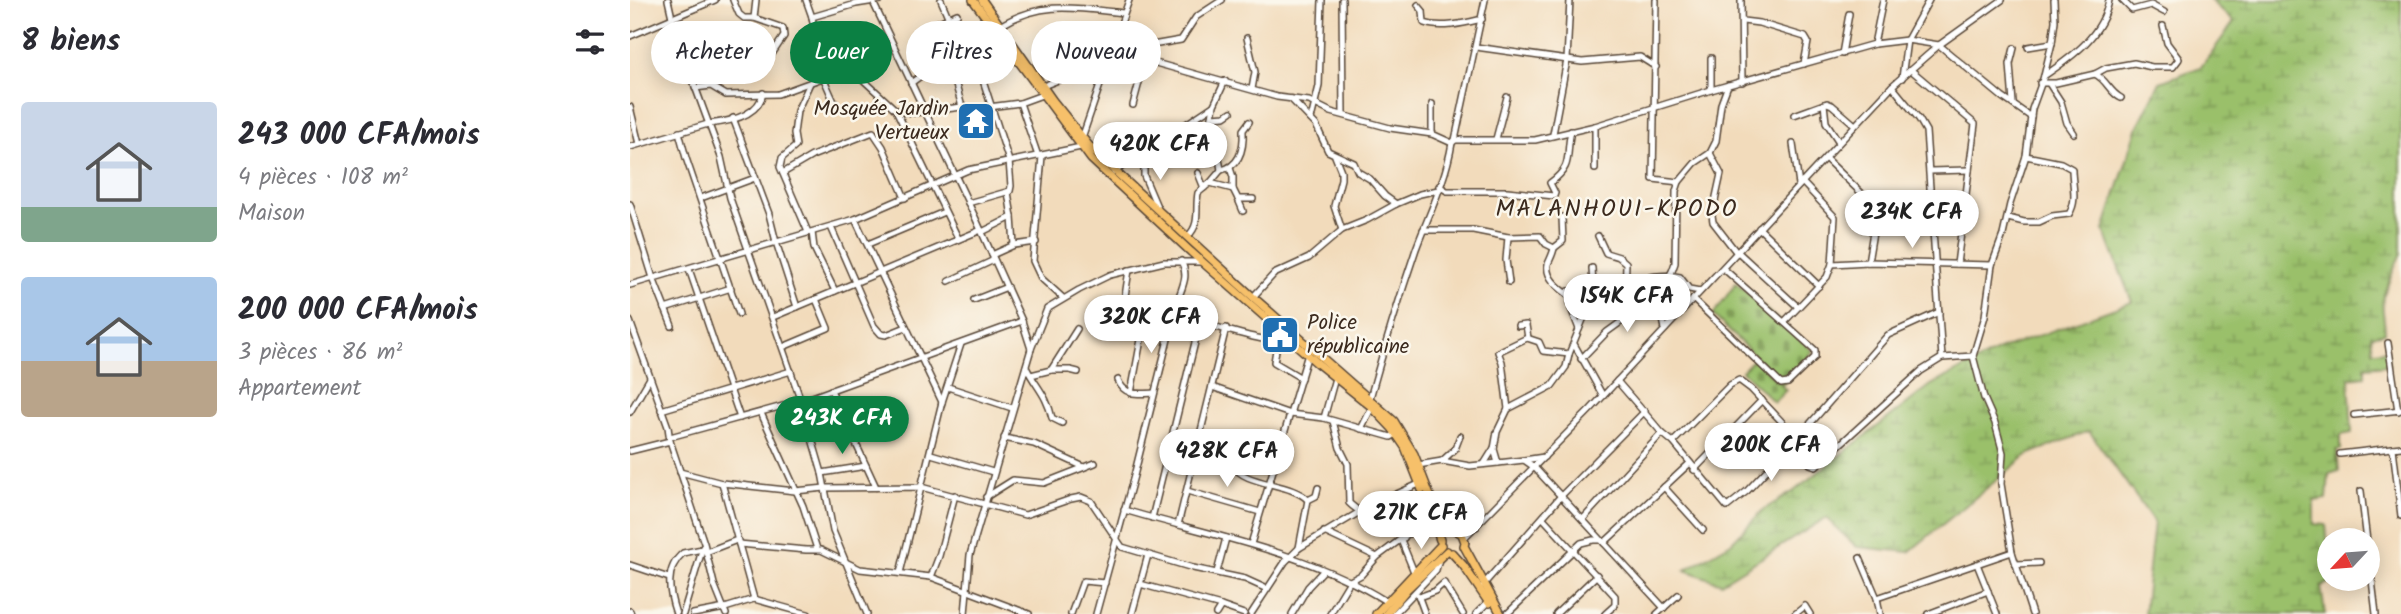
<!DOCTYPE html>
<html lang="fr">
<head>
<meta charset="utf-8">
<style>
  body { margin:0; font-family:Kalam,sans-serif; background:#f7f7f7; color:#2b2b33; height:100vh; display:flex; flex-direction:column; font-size:26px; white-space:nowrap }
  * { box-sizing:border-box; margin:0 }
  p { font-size:23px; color:#7c7c81 }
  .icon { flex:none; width:38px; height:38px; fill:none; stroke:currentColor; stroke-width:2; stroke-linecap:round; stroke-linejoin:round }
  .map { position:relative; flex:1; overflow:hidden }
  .side { display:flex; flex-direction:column; background:#fff; width:630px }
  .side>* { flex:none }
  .top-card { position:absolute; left:21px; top:21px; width:665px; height:63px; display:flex; gap:14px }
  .needle { width:46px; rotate:244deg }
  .tools { position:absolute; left:1687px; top:528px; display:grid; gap:14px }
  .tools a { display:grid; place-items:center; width:63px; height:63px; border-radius:50%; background:#fff; box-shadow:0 4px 18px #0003; font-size:35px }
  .price { position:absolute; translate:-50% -60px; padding:0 16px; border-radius:24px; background:#fff; color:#222; font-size:23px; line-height:46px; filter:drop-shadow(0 2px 4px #0008) }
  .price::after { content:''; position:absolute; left:50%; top:42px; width:21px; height:16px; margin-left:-10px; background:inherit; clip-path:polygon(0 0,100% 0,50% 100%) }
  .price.current { background:#0b8043; color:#fff }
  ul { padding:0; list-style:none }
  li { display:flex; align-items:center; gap:21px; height:175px; padding:0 21px }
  li span { display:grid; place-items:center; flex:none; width:196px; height:140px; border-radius:7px; color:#555 }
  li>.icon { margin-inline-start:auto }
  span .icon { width:84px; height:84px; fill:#fffc; stroke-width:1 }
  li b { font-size:30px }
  h2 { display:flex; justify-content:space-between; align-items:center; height:84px; padding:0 21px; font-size:30px }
  .pill { padding:0 24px; border-radius:32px; background:#fff; box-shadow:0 4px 18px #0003; font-size:24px; line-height:63px }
  .pill.current { background:#0b8043; color:#fff }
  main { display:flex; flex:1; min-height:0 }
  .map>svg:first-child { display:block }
  .wetland { fill:url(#wetland-marsh); stroke:#6a7544; stroke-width:2 }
  .cemetery { fill:url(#cemetery-stones); stroke:#6a7544; stroke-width:2 }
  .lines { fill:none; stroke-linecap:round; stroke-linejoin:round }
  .minor-casing { stroke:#564536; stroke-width:8 }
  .major-casing { stroke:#564536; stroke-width:10 }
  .minor { stroke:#fff; stroke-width:5 }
  .major { stroke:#f6c06b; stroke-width:7 }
  .labels { text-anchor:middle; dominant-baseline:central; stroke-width:5; stroke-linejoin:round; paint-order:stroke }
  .poi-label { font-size:21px; fill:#3b2a1e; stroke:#fbf7ec; text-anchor:end }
  .quarter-label { font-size:24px; letter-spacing:2px; fill:#3b2a1e; stroke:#fbf7ec }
</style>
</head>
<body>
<main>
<section class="side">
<h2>8 biens<svg class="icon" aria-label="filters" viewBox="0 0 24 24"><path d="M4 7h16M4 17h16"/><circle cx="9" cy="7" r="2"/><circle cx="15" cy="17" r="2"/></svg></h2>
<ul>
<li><span style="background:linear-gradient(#c9d6e8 75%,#7fa58c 0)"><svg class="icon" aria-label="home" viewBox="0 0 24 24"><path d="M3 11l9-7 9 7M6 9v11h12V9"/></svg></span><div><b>243 000 CFA/mois</b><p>4 pièces · 108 m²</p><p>Maison</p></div></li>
<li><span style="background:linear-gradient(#a9c7e8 60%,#b9a48a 0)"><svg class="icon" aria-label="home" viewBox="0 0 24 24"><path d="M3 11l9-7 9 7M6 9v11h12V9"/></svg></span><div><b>200 000 CFA/mois</b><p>3 pièces · 86 m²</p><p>Appartement</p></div></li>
</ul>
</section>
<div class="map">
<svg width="1771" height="614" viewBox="0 0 1771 614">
  <defs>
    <pattern id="wetland-marsh" width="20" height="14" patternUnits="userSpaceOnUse" patternTransform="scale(1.75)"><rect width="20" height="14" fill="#9ac06b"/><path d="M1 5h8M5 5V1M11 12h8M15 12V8" fill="none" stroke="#7f9c57"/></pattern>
    <pattern id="cemetery-stones" width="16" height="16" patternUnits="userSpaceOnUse" patternTransform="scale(1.75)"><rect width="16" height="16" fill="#9ac06b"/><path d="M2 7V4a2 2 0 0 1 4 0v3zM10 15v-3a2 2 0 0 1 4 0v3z" fill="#7f9c57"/></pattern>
  </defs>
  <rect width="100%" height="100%" fill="#fbf7ec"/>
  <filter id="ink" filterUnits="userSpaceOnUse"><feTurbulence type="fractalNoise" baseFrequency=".0143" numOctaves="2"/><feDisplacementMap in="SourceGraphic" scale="14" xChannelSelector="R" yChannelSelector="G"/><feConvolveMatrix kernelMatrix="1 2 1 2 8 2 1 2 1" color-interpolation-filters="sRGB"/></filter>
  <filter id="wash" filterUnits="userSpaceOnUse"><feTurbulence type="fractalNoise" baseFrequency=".00686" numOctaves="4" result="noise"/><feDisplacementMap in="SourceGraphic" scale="28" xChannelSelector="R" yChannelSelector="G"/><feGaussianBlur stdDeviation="1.57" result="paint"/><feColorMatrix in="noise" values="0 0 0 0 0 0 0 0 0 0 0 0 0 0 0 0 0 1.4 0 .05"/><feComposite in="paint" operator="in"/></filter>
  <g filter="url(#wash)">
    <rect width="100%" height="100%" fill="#f2dbbb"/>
    <path class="wetland" d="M1580,0h191v254c-2,2 -17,39 -18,43 -2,10 2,25 2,36l-14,3 2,15 14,-1 2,15 -24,2v9l-16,2 3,55 -11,2v15h-4l2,21 -10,3 -2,25 -13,2v23l12,1 5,57 -10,4 4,28h-181l10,-92 -65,-91 -62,24 -118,97 -52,-5 -31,-29 -105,65 -36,-13 46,-27 32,-33 31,-19 137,-106 68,-35 133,-48 -28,-72 34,-104 22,-44 41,-15 33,-45z"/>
    <g class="cemetery">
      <path d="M1106,283l77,68 -30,33 -70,-69z"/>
      <path d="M1124,359l32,31 -12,12 -32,-31z"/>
    </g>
  </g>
  <g filter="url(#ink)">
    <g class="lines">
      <g class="minor-casing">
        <g id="minor">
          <path d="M38,0l8,35 8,14 9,32 28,76 9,41 71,203 21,72 11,58 34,83"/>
          <path d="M103,0l6,14 5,4h10l29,10 1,8 -12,18"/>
          <path d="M176,0l6,17 11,60 12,27"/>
          <path d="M242,0l103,217 47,104 9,28"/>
          <path d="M311,0l8,19 22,24 38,118 2,25 -1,5 -42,12"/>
          <path d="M712,0l1,114"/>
          <path d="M1026,0l-3,179 26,3 -3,9 -1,72c-3,11 -5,12 -10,20 -7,13 -3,32 0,46"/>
          <path d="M1111,0l1,82"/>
          <path d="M1492,0l10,10 19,-5 13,7"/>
          <path d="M788,5l5,6 1,12c18,6 41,0 58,-4"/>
          <path d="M182,17l44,-13 25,-4"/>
          <path d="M124,18l2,-18"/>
          <path d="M1113,21l16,2 46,14 3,5 -4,22"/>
          <path d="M370,26c42,-26 76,-18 124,-13"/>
          <path d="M299,35l-3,-7 31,-14"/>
          <path d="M0,36l85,-36"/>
          <path d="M617,38l8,34 -3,17"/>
          <path d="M1244,44l9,-44"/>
          <path d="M186,45l17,-3"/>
          <path d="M483,45l8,8 6,2 150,42 32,4 22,11 59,16 42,6 20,9"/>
          <path d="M846,47l106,15 58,-5 16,10"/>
          <path d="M1398,47l24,-4"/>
          <path d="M1212,54l7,-40"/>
          <path d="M497,55l8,-7 46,-8 15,-23 26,-17"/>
          <path d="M318,56l14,51"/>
          <path d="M1081,58v32"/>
          <path d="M1281,70l64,54 -18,140"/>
          <path d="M1465,74c12,6 14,18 26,24"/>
          <path d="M1414,76c28,-19 59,-41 65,-76"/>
          <path d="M1272,78l5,-38 22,-40"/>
          <path d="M281,83l37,-27 29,-16 10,-11"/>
          <path d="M1410,83h16l39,-9 11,-6 28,-5 18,4h21l6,-8 -12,-16 -4,-17"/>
          <path d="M1420,85l11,17 6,21 7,10"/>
          <path d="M413,86l51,-20 15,-10 12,-3"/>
          <path d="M1262,86l27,33 7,12 16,227"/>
          <path d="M65,88l16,-2 15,9 52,-1 64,-23 16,4 38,35 17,3 49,-6h27l31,-4 22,-8"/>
          <path d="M661,99l25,26 12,26 26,12 4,9 12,7 15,17 11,8"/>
          <path d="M390,103l18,53"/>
          <path d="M1383,103l-3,-39 4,-16"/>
          <path d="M802,104v30"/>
          <path d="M1194,104l2,18 13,20"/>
          <path d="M503,105l12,-45"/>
          <path d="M0,107l9,37"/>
          <path d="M266,110l62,128"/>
          <path d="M1164,115l33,-12 5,2 23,20"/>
          <path d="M582,117l13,-1 6,-4"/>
          <path d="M103,118l36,96 7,28 21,65"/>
          <path d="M681,119l8,-33 3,-86"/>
          <path d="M49,132l7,26 53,156"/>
          <path d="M923,134l14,-74 3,-60"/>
          <path d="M452,138l47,-138"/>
          <path d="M866,139l11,-42"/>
          <path d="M825,140h80l60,-14 116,-36 163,-46 33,-4 32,5 63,52 29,20"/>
          <path d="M1163,144l6,41"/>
          <path d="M0,147l78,-23c20,-2 51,-8 55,-31"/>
          <path d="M514,153v23l14,33"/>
          <path d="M1080,153l11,21 -9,41 1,7 24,31"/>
          <path d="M412,156l-9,105 8,17 22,20"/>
          <path d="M705,156l6,15v8l-7,27 8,24"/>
          <path d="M1195,158l52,50 55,-2"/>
          <path d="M600,168l3,9v12"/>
          <path d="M965,169v-43"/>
          <path d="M591,170c20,-4 23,-23 22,-40l6,-8"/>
          <path d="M1300,171l39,-1"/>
          <path d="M484,172l99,-66"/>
          <path d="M153,173l29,-17 61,-24 10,15 22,51"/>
          <path d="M568,173l6,15"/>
          <path d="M1049,182l16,-19 15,-10 6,-12 5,-37 7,-19"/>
          <path d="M580,183l23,6 5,10h15"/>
          <path d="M809,186l8,5h60l47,5 1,-3 -5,-10c24,-18 15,-25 21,-52"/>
          <path d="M71,198l54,-20"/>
          <path d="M608,199l5,12"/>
          <path d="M0,204l23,74 19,48"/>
          <path d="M1378,218l16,4h15l13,-6 17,-2c9,-14 3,-29 3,-45l-11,-6 -35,-7"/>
          <path d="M225,219l87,183"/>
          <path d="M201,227l43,99 7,8 5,1 20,-8"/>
          <path d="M1129,228l60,58"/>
          <path d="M793,230h50l35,7 32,-1 6,8 8,4 9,-7 -1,-24"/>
          <path d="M178,232l-28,-65 2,-9 14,-12 -2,-12 3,-23 13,-28"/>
          <path d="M182,232l2,16 21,43"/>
          <path d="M352,232l30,-15 -4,-25"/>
          <path d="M558,236c13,-12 7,-27 10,-43l12,-10 11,-13 -9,-53 2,-12 11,-24"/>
          <path d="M968,236l8,17 13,4 7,6 -1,34"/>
          <path d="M878,237l-2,23 3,22"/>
          <path d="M238,244l76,-32"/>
          <path d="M384,245l22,-3"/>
          <path d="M924,248c-1,6 -4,11 -6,16 -3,15 13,25 22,32"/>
          <path d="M1108,252l60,55"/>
          <path d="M362,255l22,-10 -2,-28"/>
          <path d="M1238,262l9,-54"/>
          <path d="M1202,264l36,-2 124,3"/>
          <path d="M962,268l1,19 -2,13 -22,54 -3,13 -14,19 -44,23 -11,23 -3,17 4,14 26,-3 10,7 130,141"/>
          <path d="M59,269l51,149"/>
          <path d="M319,281l45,-21"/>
          <path d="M0,285l225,-66 113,-49 113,-23"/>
          <path d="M963,287c29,-1 61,-16 87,-10l9,12 11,2"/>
          <path d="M939,291l2,17 8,21"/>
          <path d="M623,297l21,-23 35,-16 33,-28 25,-10 29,-16 24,-10 18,-4"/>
          <path d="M1063,299l88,85 7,-1 27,-26v-7l-91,-81"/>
          <path d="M344,300l33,-13"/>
          <path d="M35,309l66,-21"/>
          <path d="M492,313c20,5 38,-6 56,-14 6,8 11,16 19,21 9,5 54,17 66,19l15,-12"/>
          <path d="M143,317l208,-87"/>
          <path d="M0,321l38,106 2,14 34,102 10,41 12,30"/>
          <path d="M1155,321l42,-44 5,-13 3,-47 -33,-35"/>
          <path d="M888,326l8,-1 2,13"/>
          <path d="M482,327l10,-11 7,-46"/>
          <path d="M528,328l12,2"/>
          <path d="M447,329l-26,41h19l8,2"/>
          <path d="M637,337l9,13 -2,12 27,16"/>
          <path d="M1758,343l10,68"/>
          <path d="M944,344l29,52"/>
          <path d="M153,347l45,-19 -12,-29"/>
          <path d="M951,359l26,-27 54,-39"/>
          <path d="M396,367c10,20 21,28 26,51l10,5"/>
          <path d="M401,375l20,-5"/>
          <path d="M488,380c6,16 20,14 36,13"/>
          <path d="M987,381l45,52 11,9 54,65 20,-16 50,-53"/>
          <path d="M318,387l64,21"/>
          <path d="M582,387l78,27 34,4 67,19 5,-3"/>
          <path d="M201,390l45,97"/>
          <path d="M501,393l15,-80"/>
          <path d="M740,398c14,-50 29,-99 46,-149 13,-35 30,-69 36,-106l3,-3 30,-140"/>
          <path d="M878,409l-6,-47 -4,-10 29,-14 12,4 4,9 26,3"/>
          <path d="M31,410l130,-39"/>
          <path d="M0,412l20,-34"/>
          <path d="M131,413l42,93 14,43"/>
          <path d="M1724,415l47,-5"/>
          <path d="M694,418l11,-40"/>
          <path d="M703,421l7,27 8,16 1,39c15,15 36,16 54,27l1,8"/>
          <path d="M731,429l11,-22"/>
          <path d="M629,434l23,8"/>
          <path d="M1164,434l8,-1 86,-98 51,-23"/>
          <path d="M40,437l131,-36 221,-80"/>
          <path d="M374,438l30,6 50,23"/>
          <path d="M1043,442l57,-57 9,-5 12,9 46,49 13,26 6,2 105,-95 21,-13 31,-2"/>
          <path d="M1763,448l8,68"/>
          <path d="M0,451l40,-10"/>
          <path d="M301,454l62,18"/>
          <path d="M1710,454l61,-7"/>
          <path d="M894,460l20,-3"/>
          <path d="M812,461l13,-12 5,-13"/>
          <path d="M854,464l10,-16"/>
          <path d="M603,465c11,21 58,17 75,35"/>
          <path d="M788,465l24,-4 28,5 28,-3"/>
          <path d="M1064,470l68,-70"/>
          <path d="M50,472l42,11 73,8 30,-3 96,-1 104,28 46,-16 10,-2 10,4 31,46 71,21 52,11 22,10"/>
          <path d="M192,473l44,-7"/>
          <path d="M92,483l32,116"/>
          <path d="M1034,487l39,43"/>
          <path d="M557,491l73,21"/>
          <path d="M1731,491l6,50"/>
          <path d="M356,497l27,-17 31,3 51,-20"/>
          <path d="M842,507l4,20"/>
          <path d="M494,510c89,26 184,42 263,92"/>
          <path d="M522,518l48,-196"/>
          <path d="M913,518l72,78v9l-10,9"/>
          <path d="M953,519l79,-86"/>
          <path d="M548,525l48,-197"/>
          <path d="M694,532l53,25"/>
          <path d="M834,538l127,-129 301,-323 47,-41 63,-45"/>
          <path d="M771,540l13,32"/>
          <path d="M974,543l86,-80"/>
          <path d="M109,544l67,6h15l39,19 71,8 98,37"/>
          <path d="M621,544l57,-190"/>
          <path d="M1738,546l8,68"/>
          <path d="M669,548l9,-48 8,-4 2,-8"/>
          <path d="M76,552l31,-12"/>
          <path d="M1230,558l17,40 3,16"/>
          <path d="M1347,564l20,50"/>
          <path d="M1386,564l23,-1"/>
          <path d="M0,565l39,13"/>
          <path d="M587,572l9,-34"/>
          <path d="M270,573l42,-171 19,-58"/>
          <path d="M301,577l8,-21 16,-61"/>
          <path d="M510,584l81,22 -5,8"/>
          <path d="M853,585l78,-89 84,-85"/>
          <path d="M788,595l7,19"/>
          <path d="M789,597l16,-6 9,-8 19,31"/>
          <path d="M1247,598l135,-46"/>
          <path d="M591,606l23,8"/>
          <path d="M0,611l1,3"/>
          <path d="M46,614c-7,-21 -12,-45 7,-61l19,-4"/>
          <path d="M53,614l20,-67"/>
          <path d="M63,614l32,-6 29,-9 54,15"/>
          <path d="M335,614l5,-59 61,-206 16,-40 32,-19 31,-15 54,-13h38"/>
          <path d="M441,614l12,-33 22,2"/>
          <path d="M466,614l39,-142 43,-173c5,-14 11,-24 3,-38"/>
          <path d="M502,614l16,-59"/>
          <path d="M621,614l34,-52 14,-14 69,-41 51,-23"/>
          <path d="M662,614l16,-27 15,-16"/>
          <path d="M700,614l20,-33 11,-6 16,-18 55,-41"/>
          <path d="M764,614l42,-44 3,-11"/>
          <path d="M846,614l12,-12"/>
          <path d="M877,614l74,-71 12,-3h7"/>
          <path d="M926,614l41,-39"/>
          <path d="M1027,614l21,-19"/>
          <path d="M1165,614l10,-8 5,8"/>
          <path d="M1298,614l60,-23"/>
          <path d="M1402,614l-20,-62 -11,-68 2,-31 -8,-30 -11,-25 -11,-42 12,-40 7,-51 11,-30 7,-31 16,-48 6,-47 12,-33 8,-33 3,-22 -1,-21"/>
        </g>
      </g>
      <g class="major-casing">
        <g id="major">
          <path d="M343,0l118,159 100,93 126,111 55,44 20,21 13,19 17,43"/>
          <path d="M352,0l71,101 41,51 159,145 141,124 20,33 23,60 9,11 16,9 3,8 -1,4 37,68"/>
          <path d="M799,508l11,32"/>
          <path d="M822,553l11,12 26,38"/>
          <path d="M746,614l65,-69"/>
          <path d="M756,614l21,-25 40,-38"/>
        </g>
      </g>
      <use href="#minor" class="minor"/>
      <use href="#major" class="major"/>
    </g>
  </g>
  <defs>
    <g id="temple-square" transform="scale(2.0125)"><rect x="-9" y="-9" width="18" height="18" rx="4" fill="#1f6fb2" stroke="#fbf7ec"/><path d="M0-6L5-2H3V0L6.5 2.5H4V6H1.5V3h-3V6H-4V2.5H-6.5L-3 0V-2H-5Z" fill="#fff"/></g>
    <g id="civic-square" transform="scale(2.0125)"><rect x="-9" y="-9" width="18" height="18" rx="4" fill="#1f6fb2" stroke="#fbf7ec"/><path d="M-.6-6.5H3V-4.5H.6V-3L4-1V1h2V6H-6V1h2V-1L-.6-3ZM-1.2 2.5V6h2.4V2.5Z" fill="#fff"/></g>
  </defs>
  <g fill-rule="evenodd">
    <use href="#temple-square" x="346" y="121"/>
    <use href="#civic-square" x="650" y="335"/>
  </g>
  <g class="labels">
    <g class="poi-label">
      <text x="319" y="109">Mosquée Jardin<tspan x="319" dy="24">Vertueux</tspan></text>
      <text x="677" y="323" text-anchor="start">Police<tspan x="677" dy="24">républicaine</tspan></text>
    </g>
    <g class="quarter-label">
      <text x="987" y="209">MALANHOUI-KPODO</text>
    </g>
  </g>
</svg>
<div class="tools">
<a><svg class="needle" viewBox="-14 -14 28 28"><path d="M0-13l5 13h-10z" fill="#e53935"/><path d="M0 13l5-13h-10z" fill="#7c7c81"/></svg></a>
</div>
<b class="price" style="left:530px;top:182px">420K CFA</b>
<b class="price" style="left:1282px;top:250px">234K CFA</b>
<b class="price" style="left:997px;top:334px">154K CFA</b>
<b class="price" style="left:521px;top:355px">320K CFA</b>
<b class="price current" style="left:212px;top:456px">243K CFA</b>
<b class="price" style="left:1141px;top:483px">200K CFA</b>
<b class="price" style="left:597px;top:489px">428K CFA</b>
<b class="price" style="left:791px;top:551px">271K CFA</b>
<div class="top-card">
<a class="pill">Acheter</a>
<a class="pill current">Louer</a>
<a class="pill">Filtres</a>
<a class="pill">Nouveau</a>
</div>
</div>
</main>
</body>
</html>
